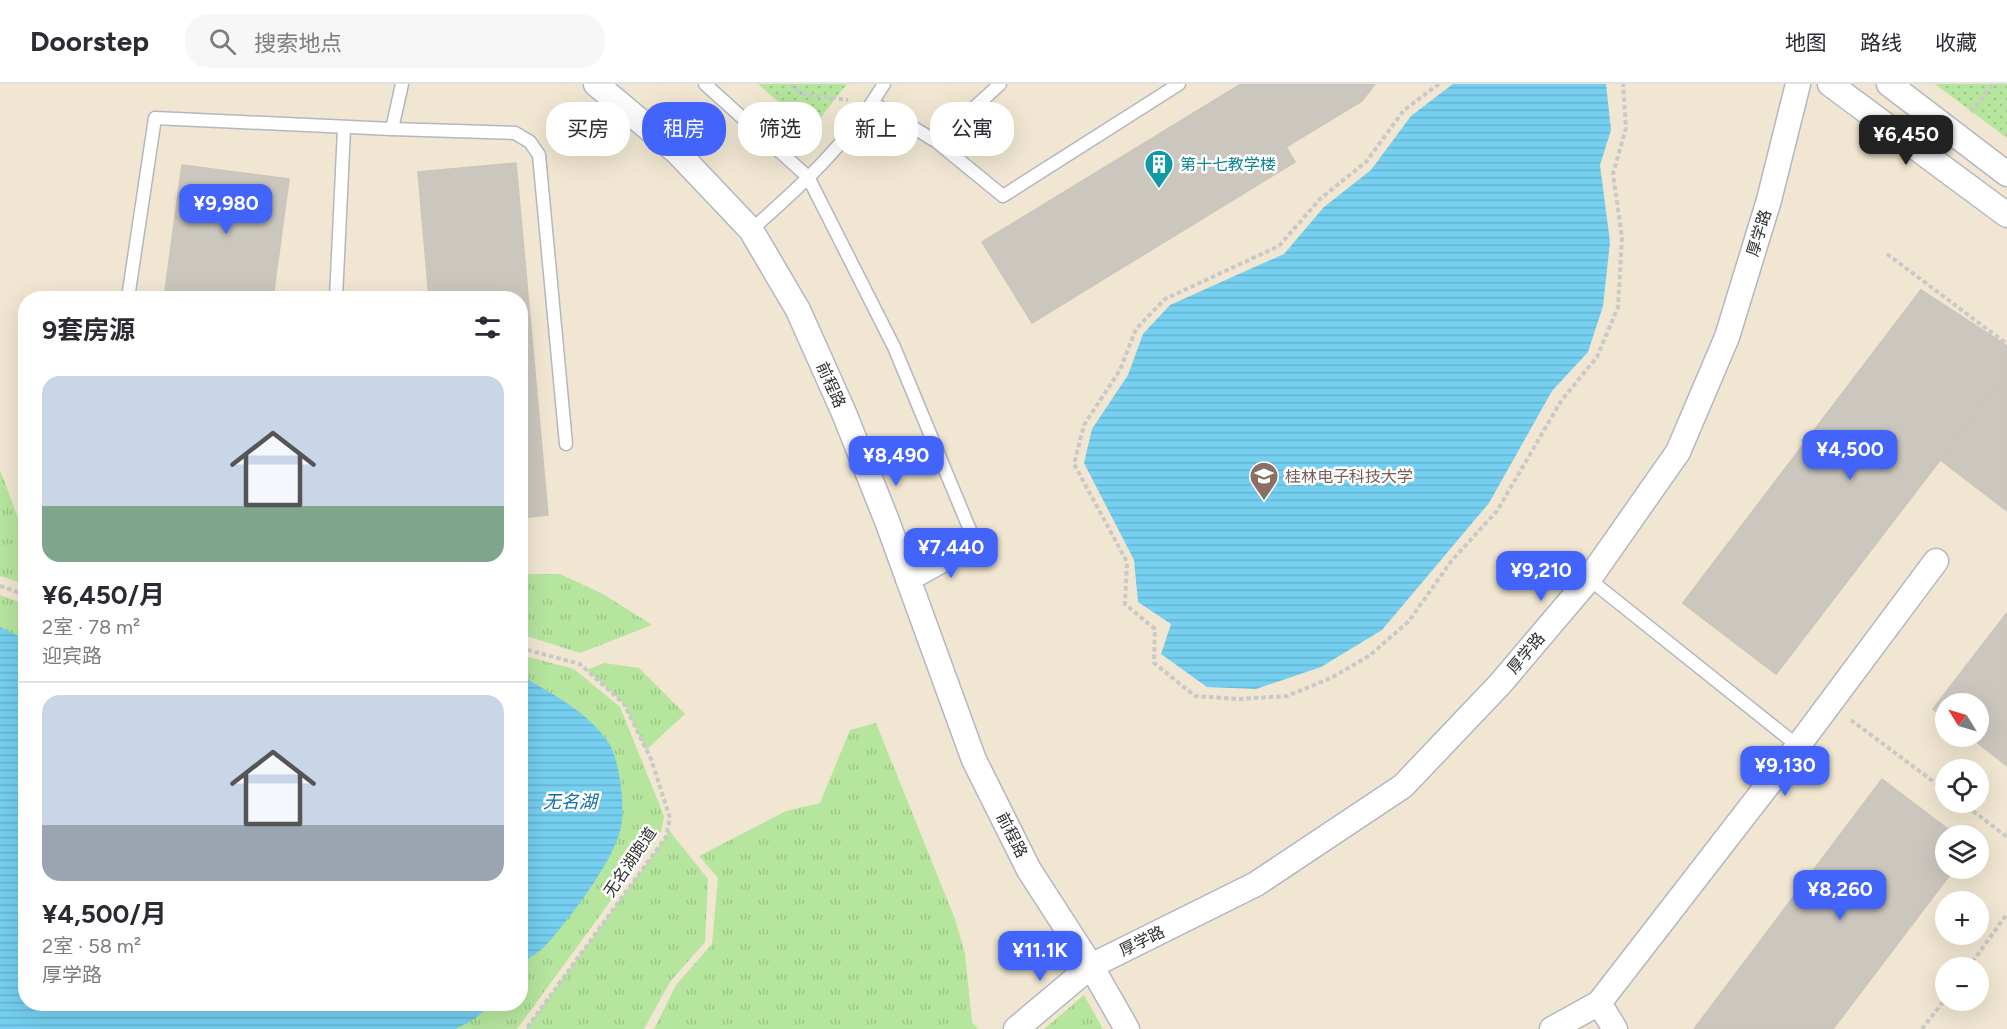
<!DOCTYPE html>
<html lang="zh">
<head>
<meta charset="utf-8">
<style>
  body { margin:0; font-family:Figtree,"Noto Sans SC",sans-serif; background:#f7f7f7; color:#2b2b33; height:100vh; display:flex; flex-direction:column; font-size:22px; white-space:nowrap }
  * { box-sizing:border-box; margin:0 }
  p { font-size:20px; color:#7c7c81 }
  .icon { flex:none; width:33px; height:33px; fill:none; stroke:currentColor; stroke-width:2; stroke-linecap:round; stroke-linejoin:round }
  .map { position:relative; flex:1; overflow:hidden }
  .details { position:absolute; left:18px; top:207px; width:510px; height:720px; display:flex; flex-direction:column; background:#fff; border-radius:24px; box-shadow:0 6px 24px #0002 }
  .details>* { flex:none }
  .top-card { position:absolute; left:546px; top:18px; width:570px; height:54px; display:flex; gap:12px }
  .needle { width:39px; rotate:307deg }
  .fabs { position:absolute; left:1935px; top:609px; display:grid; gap:12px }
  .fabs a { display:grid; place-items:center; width:54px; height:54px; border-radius:50%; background:#fff; box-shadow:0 6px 24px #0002; font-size:30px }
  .price { position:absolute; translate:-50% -51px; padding:0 14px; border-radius:12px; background:#4264fb; color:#fff; font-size:20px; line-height:39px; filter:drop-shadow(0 2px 3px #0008) }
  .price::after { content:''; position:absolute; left:50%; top:36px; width:18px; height:14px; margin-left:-9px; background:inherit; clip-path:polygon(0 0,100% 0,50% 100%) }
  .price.current { background:#222; color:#fff }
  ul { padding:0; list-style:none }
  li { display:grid; align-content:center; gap:12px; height:318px; padding:0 24px }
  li+li { border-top:2px solid #e1e1e2 }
  li span { display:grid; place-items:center; height:186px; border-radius:18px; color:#555 }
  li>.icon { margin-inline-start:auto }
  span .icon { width:108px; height:108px; fill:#fffc; stroke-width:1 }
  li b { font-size:26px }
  h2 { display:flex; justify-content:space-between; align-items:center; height:72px; padding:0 24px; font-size:26px }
  .tag { padding:0 21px; border-radius:24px; background:#fff; box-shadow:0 6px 24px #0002; font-size:21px; line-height:54px }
  .tag.current { background:#4264fb; color:#fff }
  header { display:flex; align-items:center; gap:36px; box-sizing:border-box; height:84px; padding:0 30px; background:#fff; border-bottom:2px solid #e1e1e2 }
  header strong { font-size:28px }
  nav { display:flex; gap:33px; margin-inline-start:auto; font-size:21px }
  .search { width:420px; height:54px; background:#f7f7f7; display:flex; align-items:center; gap:15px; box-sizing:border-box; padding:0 21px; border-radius:24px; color:#7c7c81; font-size:22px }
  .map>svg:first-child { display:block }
  .education { fill:#f0e6d1; fill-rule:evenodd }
  .grass { fill:url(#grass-tufts) }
  .park { fill:url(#park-dots) }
  .water { fill:url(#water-rules) }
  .building { fill:#cbc7bf; stroke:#cbc5ba; stroke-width:1.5 }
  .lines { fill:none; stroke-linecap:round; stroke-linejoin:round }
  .lane-casing { stroke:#b4b7c1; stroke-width:15 }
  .street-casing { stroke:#b4b7c1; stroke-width:27 }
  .path { stroke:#c9c9c9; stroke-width:4; stroke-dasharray:4.5 3; stroke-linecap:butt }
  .lane { stroke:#fff; stroke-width:12 }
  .street { stroke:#fff; stroke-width:24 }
  .labels { text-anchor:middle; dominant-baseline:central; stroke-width:5; stroke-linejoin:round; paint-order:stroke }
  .culture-label { font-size:16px; fill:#0d838f; stroke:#fff; text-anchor:start }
  .street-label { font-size:16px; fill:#2e2e2e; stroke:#fff }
  .education-label { font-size:16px; fill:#785e54; stroke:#fff; text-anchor:start }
  .water-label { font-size:18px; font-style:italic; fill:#0d6fa3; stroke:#fff }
</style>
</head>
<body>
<header>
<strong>Doorstep</strong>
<div class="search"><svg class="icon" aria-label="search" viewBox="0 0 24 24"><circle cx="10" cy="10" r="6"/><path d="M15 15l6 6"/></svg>搜索地点</div>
<nav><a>地图</a><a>路线</a><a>收藏</a></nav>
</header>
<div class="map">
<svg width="2007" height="945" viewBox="0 0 2007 945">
  <defs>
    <pattern id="grass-tufts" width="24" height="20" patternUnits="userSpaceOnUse" patternTransform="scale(1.5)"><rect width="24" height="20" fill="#b6e59e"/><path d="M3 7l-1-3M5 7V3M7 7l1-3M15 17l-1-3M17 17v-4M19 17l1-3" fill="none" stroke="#9dc588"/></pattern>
    <pattern id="park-dots" width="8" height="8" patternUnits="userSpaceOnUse" patternTransform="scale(1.5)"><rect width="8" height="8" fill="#b6e59e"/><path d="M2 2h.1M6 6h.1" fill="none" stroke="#9dc588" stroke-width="1.8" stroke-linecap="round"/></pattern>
    <pattern id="water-rules" width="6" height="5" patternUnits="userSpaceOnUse" patternTransform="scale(1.5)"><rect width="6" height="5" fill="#75cff0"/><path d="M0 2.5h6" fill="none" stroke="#66b2ce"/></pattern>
  </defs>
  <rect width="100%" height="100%" fill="#efe9e1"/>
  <path class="education" d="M0,0h2007v945h-2007zM26,214h494v706h-494zM1946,620h32v32h-32zM1946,686h32v32h-32zM1946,752h32v32h-32zM1946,818h32v32h-32zM1946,884h32v32h-32z"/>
  <g class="grass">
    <path d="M0,386l25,66v48l-25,-8z"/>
    <path d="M521,490h39l43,20 49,31 -72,28 -50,-16h-9z"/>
    <path d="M0,511l25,9 1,400h494l1,-349 53,14 46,38 44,109 -3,16 -144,197h-517z"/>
    <path d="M604,579l35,5 46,46 -39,36 -22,-46 -37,-34z"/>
    <path d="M876,639l79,196 10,35 7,68 6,7h-324l22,-44 36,-41 6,-66 -19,-22 87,-45 34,-8 30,-73z"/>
    <path d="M668,745l40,50 -3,63 -35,40 -26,47h-118l140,-192z"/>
    <path d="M1084,911l19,34h-59z"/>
  </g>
  <g class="park">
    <path d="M758,0h89l-36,46z"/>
    <path d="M1935,0h72v54z"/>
  </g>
  <g class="water">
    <path d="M1453,0h153l5,46 -11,35 10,77 -7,64 -15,46 -36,39 -63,112 -107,127 -61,37 -65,22 -49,-2 -46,-33 10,-30 -33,-22 -4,-42 -50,-97 8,-34 36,-54 15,-41 27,-29 114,-51 40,-47 47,-37 40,-54z"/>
    <path d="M0,543l25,12 1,365h465l-15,14 -20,11h-456z"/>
    <path d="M521,592c31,18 66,35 87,66 12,16 18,70 12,89 -8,32 -52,90 -75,115 -7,8 -18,11 -24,20z"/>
  </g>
  <g class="building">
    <path d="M1241,0h134l-13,17 -76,46 9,15 -263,161 -50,-81z"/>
    <path d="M516,79l32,352 -28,3v-220h-91l-11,-126z"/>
    <path d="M182,81l107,14 -16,119h-109z"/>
    <path d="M1921,206l86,66v155l-68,-52 -163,215 -93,-71z"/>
    <path d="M1921,206l86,56v27l-231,301 -93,-71z"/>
    <path d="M2007,529v152l-38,-29h9v-32h-32v15l-13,-10z"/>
    <path d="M2007,529v153l-38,-30h9v-32h-32v15l-13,-10z"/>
    <path d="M1882,695l75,57h-11v32h9l-122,161h-139z"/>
  </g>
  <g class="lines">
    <g class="lane-casing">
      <g id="lane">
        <path d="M705,0l103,93 86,170 81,195"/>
        <path d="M873,19l64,39 66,54 176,-112"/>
        <path d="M392,45l123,4 15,9 9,13 27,289"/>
        <path d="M937,58l63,-58"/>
        <path d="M751,146c50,-44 99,-89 133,-146"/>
        <path d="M128,214l27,-180 237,11 10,-45"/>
        <path d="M336,214l8,-169"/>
        <path d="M1589,495l209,167"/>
      </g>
    </g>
    <g class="street-casing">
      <g id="street">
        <path d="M596,0l81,68 74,78 47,80 46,103 43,108 87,239 55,110 62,96 36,63"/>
        <path d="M1830,0l177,131"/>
        <path d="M1889,0l118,90"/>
        <path d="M908,495l67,-37"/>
        <path d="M1016,945l75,-63 165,-82 147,-98 97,-102 89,-105 89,-127 49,-115 42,-137 29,-116"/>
        <path d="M1552,945l47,-26"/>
        <path d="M1615,945l-16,-26 199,-257 138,-185"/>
      </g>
    </g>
    <g class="path">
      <path d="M790,0l12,10 46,6"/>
      <path d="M1439,0l-35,26 -38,52 -46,37 -41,47 -114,53 -29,30 -16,41 -36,55 -10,39 53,98 -2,42 30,25 -1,34 41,33 45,3 47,-3 44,-18 38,-22 40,-35 43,-61 45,-49 64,-110 36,-44 21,-50 4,-69 -9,-64 13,-46 -3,-44"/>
      <path d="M1971,28l22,-28"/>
      <path d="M1887,170l120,90"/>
      <path d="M0,502l26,9"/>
      <path d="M520,564l60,16 44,40 27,55 19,59 -4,19 -140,192"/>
      <path d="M1851,636l95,71"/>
      <path d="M1961,718l46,35"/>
      <path d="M1968,884l39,-54"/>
      <path d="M1922,945l24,-31"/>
    </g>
    <use href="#lane" class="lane"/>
    <use href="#street" class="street"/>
  </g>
  <defs>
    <g id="building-pin" transform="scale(1.5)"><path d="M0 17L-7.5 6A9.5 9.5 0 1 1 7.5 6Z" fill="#0f9aa8" stroke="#fff"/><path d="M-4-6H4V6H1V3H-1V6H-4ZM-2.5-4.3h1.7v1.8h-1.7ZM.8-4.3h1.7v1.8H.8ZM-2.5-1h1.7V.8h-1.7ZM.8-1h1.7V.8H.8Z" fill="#fff"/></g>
    <g id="university-pin" transform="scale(1.5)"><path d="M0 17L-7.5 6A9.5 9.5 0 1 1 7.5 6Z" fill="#8d6e63" stroke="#fff"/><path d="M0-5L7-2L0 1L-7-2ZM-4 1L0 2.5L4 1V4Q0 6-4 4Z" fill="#fff"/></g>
  </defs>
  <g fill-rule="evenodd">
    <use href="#building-pin" x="1159" y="80"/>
    <use href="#university-pin" x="1264" y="392"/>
  </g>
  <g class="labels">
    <g class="culture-label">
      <text x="1180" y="80">第十七教学楼</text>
    </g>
    <g class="street-label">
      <text transform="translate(1759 149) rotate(-73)">厚学路</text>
      <text transform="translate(831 301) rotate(66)">前程路</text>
      <text transform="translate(1526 569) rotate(-50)">厚学路</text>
      <text transform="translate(1012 751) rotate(63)">前程路</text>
      <text transform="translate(630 778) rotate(-56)">无名湖跑道</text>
      <text transform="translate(1142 857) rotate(-26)">厚学路</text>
    </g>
    <g class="education-label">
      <text x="1285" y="392">桂林电子科技大学</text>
    </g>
    <g class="water-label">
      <text x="570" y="718">无名湖</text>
    </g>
  </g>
</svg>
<div class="fabs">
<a><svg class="needle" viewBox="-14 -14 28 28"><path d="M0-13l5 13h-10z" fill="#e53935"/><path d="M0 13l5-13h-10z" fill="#7c7c81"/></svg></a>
<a><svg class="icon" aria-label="locate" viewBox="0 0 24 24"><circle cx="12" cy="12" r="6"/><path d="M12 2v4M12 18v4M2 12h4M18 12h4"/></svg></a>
<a><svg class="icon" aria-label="layers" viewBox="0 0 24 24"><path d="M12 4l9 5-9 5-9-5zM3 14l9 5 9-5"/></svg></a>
<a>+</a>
<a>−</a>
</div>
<b class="price current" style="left:1906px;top:82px">¥6,450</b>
<b class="price" style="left:226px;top:151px">¥9,980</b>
<b class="price" style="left:1850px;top:397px">¥4,500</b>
<b class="price" style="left:896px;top:403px">¥8,490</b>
<b class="price" style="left:951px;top:495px">¥7,440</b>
<b class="price" style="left:1541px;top:518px">¥9,210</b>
<b class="price" style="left:1785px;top:713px">¥9,130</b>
<b class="price" style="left:1840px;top:837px">¥8,260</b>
<b class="price" style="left:1040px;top:898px">¥11.1K</b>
<div class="top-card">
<a class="tag">买房</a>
<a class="tag current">租房</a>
<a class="tag">筛选</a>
<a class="tag">新上</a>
<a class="tag">公寓</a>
</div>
<section class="details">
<h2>9套房源<svg class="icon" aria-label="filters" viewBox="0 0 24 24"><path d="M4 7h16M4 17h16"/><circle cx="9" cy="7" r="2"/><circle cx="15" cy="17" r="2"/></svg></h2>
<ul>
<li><span style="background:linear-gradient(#c9d6e8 70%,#7fa58c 0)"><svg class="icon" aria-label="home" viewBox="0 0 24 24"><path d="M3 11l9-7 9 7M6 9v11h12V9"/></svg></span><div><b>¥6,450/月</b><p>2室 · 78 m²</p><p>迎宾路</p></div></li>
<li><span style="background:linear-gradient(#c9d6e8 70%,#9aa5b1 0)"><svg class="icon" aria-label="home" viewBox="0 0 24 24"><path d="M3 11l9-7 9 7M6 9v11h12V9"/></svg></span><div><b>¥4,500/月</b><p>2室 · 58 m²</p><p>厚学路</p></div></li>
</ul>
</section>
</div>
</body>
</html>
